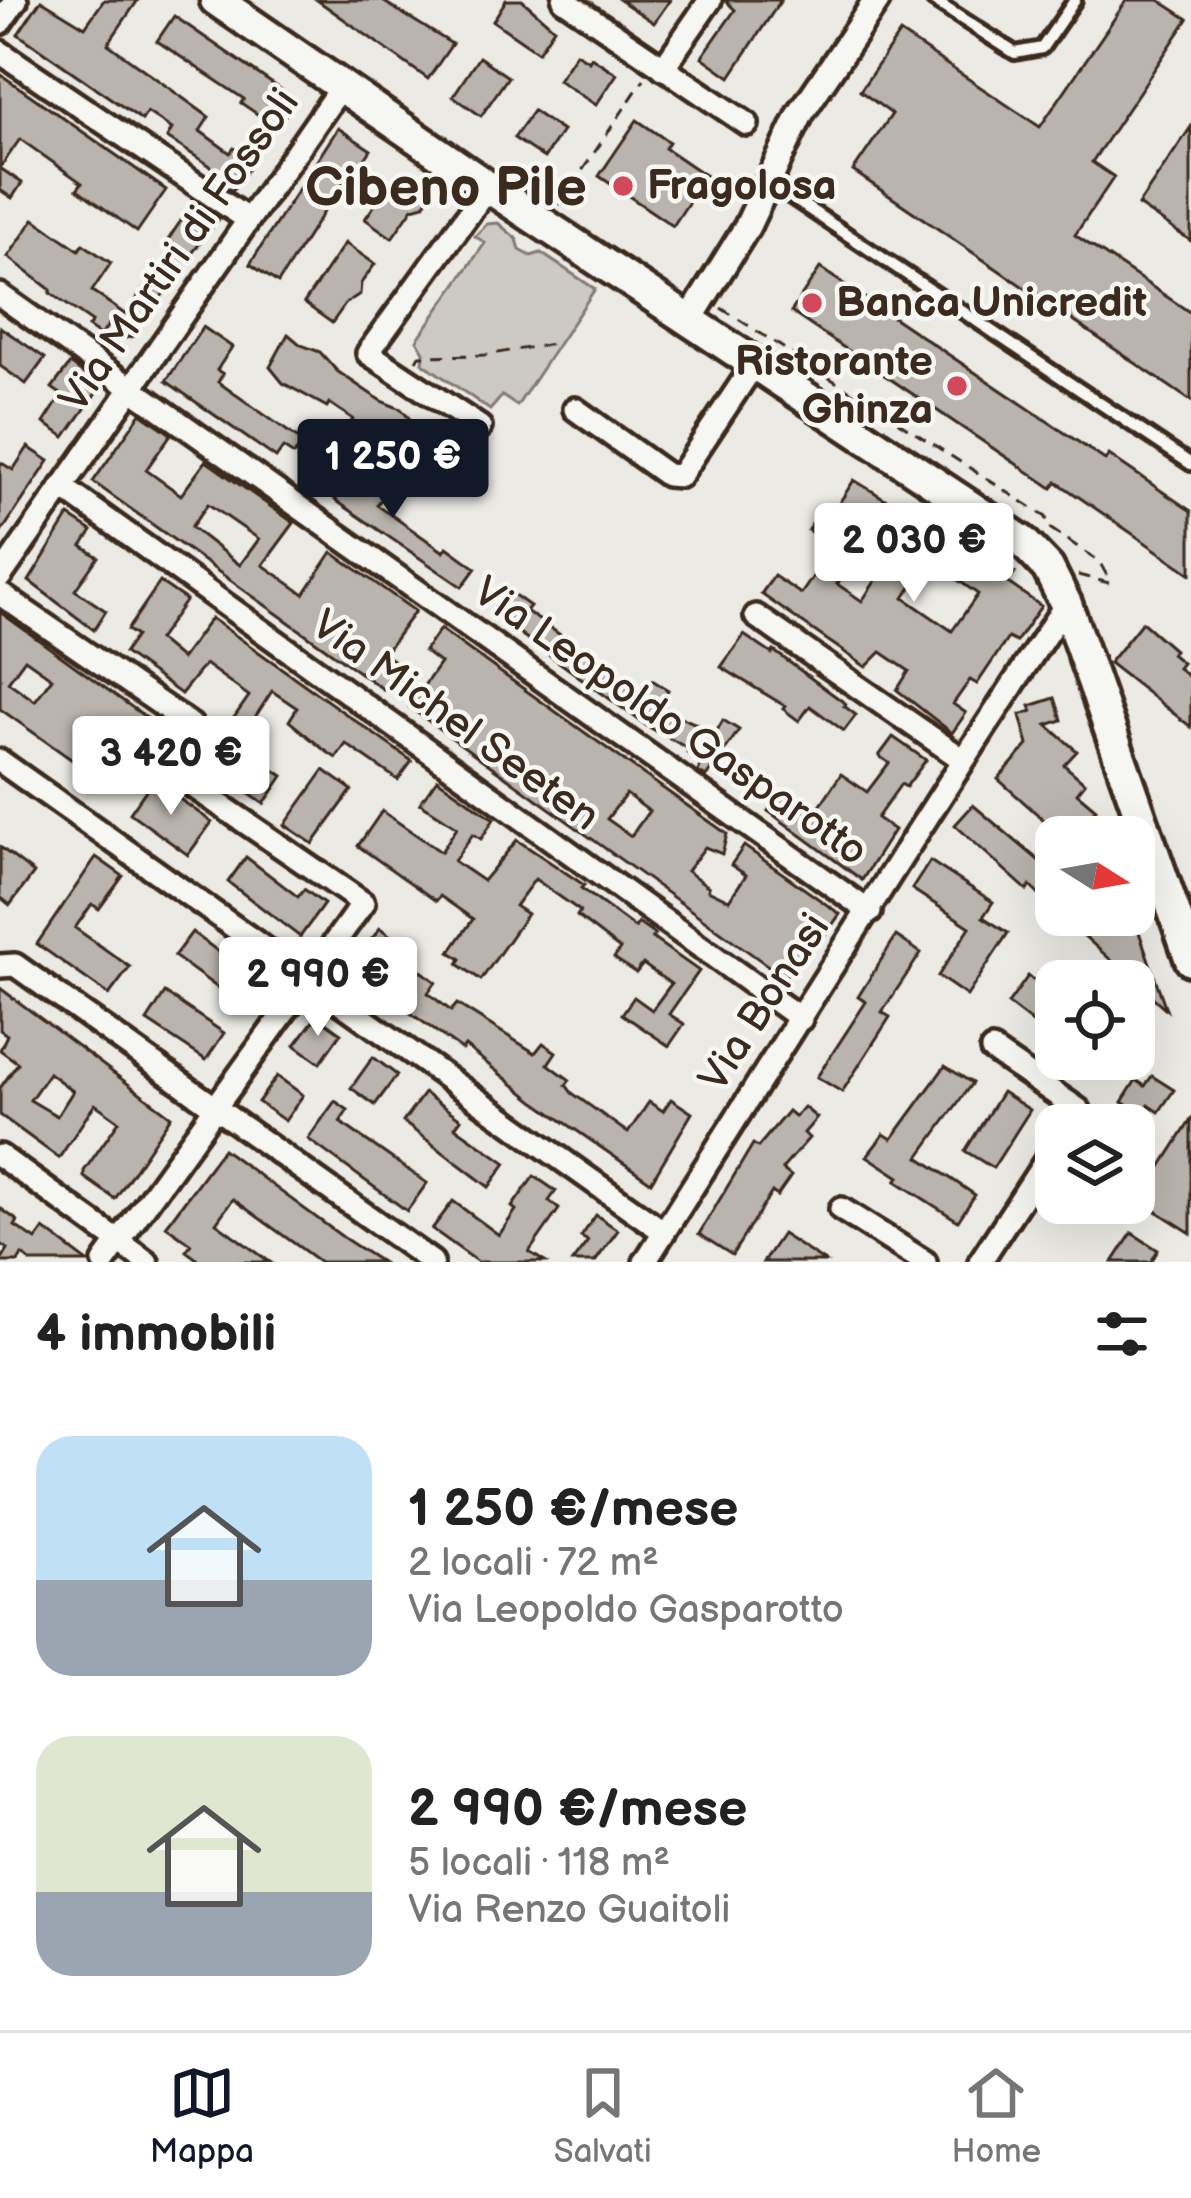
<!DOCTYPE html>
<html lang="it">
<head>
<meta charset="utf-8">
<style>
  body { margin:0; font-family:"Balsamiq Sans",sans-serif; background:#f6f6f6; color:#222; height:100vh; display:flex; flex-direction:column; font-size:45px; white-space:nowrap }
  * { box-sizing:border-box; margin:0 }
  p { font-size:39px; color:#767676 }
  .icon { flex:none; width:66px; height:66px; fill:none; stroke:currentColor; stroke-width:2; stroke-linecap:round; stroke-linejoin:round }
  .map { position:relative; height:1262px; overflow:hidden }
  .panel { display:flex; flex-direction:column; background:#fff; flex:1 }
  .panel>* { flex:none }
  .needle { width:78px; rotate:101deg }
  .buttons { position:absolute; left:1035px; top:816px; display:grid; gap:24px }
  .buttons a { display:grid; place-items:center; width:120px; height:120px; border-radius:24px; background:#fff; box-shadow:0 12px 48px #0002; font-size:60px }
  .price { position:absolute; translate:-50% -102px; padding:0 27px; border-radius:12px; background:#fff; color:#222; font-size:39px; line-height:78px; filter:drop-shadow(0 3px 6px #0008) }
  .price::after { content:''; position:absolute; left:50%; top:72px; width:36px; height:27px; margin-left:-18px; background:inherit; clip-path:polygon(0 0,100% 0,50% 100%) }
  .price.current { background:#111827; color:#fff }
  ul { padding:0; list-style:none }
  li { display:flex; align-items:center; gap:36px; height:300px; padding:0 36px }
  li span { display:grid; place-items:center; flex:none; width:336px; height:240px; border-radius:36px; color:#555 }
  li>.icon { margin-inline-start:auto }
  span .icon { width:144px; height:144px; fill:#fffc; stroke-width:1 }
  li b { font-size:51px }
  h2 { display:flex; justify-content:space-between; align-items:center; height:144px; padding:0 36px; font-size:51px }
  .tabs { display:flex; justify-content:space-around; align-items:center; height:168px; border-top:3px solid #e0e0e0; background:#fff; font-size:33px; color:#767676 }
  .tabs a { display:grid; justify-items:center; gap:6px }
  .tabs .current { color:#111827 }
  .map>svg:first-child { display:block }
  .green { fill:#cdcac4; stroke:#847a71; stroke-width:3 }
  .building { fill:#bab4ae; stroke:#3b2a1e; stroke-width:3; fill-rule:evenodd }
  .lines { fill:none; stroke-linecap:round; stroke-linejoin:round }
  .service-casing { stroke:#3b2a1e; stroke-width:20 }
  .minor-casing { stroke:#3b2a1e; stroke-width:30 }
  .tertiary-casing { stroke:#3b2a1e; stroke-width:33 }
  .secondary-casing { stroke:#3b2a1e; stroke-width:39 }
  .path { stroke:#3b2a1e; stroke-width:3; stroke-dasharray:12 9; stroke-linecap:butt }
  .service { stroke:#f6f6f2; stroke-width:10 }
  .minor { stroke:#f6f6f2; stroke-width:21 }
  .tertiary { stroke:#f6f6f2; stroke-width:24 }
  .secondary { stroke:#f6f6f2; stroke-width:30 }
  .poi-dot { fill:#d1495b; stroke:#f6f6f2; stroke-width:4.5 }
  .labels { text-anchor:middle; dominant-baseline:central; stroke-width:9; stroke-linejoin:round; paint-order:stroke }
  .poi-label { font-size:42px; font-weight:bold; fill:#3b2a1e; stroke:#f6f6f2; text-anchor:start }
  .street-label { font-size:42px; fill:#3b2a1e; stroke:#f6f6f2 }
  .district-label { font-size:54px; font-weight:bold; fill:#3b2a1e; stroke:#f6f6f2 }
</style>
</head>
<body>
<div class="map">
<svg width="1191" height="1262" viewBox="0 0 1191 1262">
  <rect width="100%" height="100%" fill="#ebeae5"/>
  <filter id="ink" filterUnits="userSpaceOnUse"><feTurbulence type="fractalNoise" baseFrequency=".00833" numOctaves="2"/><feDisplacementMap in="SourceGraphic" scale="24" xChannelSelector="R" yChannelSelector="G"/><feConvolveMatrix kernelMatrix="1 2 1 2 8 2 1 2 1" color-interpolation-filters="sRGB"/></filter>
  <g filter="url(#ink)">
    <path class="green" d="M498,223l19,16 3,11 11,6 10,-3 54,36 -78,117 -15,-10 -12,14 -67,-47 1,-11 -7,-12 68,-97 -10,-7 12,-12z"/>
    <g class="building">
      <path d="M41,0l44,27 19,-27h34l-30,44 101,73 -9,14 30,22 4,-5 19,14 -21,29 -19,-13 4,-5 -8,-8 -42,-27 5,-9 -25,-17 -5,8 -124,-86z"/>
      <path d="M317,0h64l71,44 -24,35z"/>
      <path d="M506,0h16l32,28 -16,24 -45,-31z"/>
      <path d="M620,0h50l-16,23z"/>
      <path d="M725,0h56l-51,77 -28,-20 33,-47z"/>
      <path d="M1127,0h32l29,19 -96,143 22,15 -39,58 116,78v88l-338,-230 39,-57 -32,-23 40,-58 140,94z"/>
      <path d="M174,16l122,84 -14,20 -13,-10 -6,8 -22,-15 3,-4 -87,-58z"/>
      <path d="M576,53l13,8 2,-4 26,17 -21,31 -38,-25z"/>
      <path d="M479,57l29,20 -27,39 -28,-20z"/>
      <path d="M0,74l166,116 -29,42 -60,-43 5,-6 -62,-44 -20,29 22,15 -10,15 -12,-8z"/>
      <path d="M533,111l29,20 -18,27 -30,-20z"/>
      <path d="M637,120l32,22 -4,6 41,28 -33,50 -74,-50z"/>
      <path d="M1191,127v114l-53,-36z"/>
      <path d="M338,128l33,22 -13,19 -5,-4 -75,118 -28,-19z"/>
      <path d="M396,175l9,6 20,3 4,13 -5,8 -11,3 -21,30 -27,-19z"/>
      <path d="M194,201l25,18 -33,42 -22,-15z"/>
      <path d="M34,219l45,31 4,-6 28,19 -19,28 34,24 22,-33 16,11 -14,20 -12,-7v24l-4,6 -8,2 -18,-13 -7,11 -13,-9 4,-5 -42,-29 1,-3 -43,-33z"/>
      <path d="M345,243l30,21 -14,19 -1,11 -14,9 -14,20 -28,-20z"/>
      <path d="M820,268l285,192 4,-5 82,56v63l-134,-92 -5,6 -261,-176z"/>
      <path d="M0,327l45,31 -19,26 -26,-18z"/>
      <path d="M203,327l29,20 -15,23 6,4 -5,8 85,60 -9,13 -11,-7 -7,10 -110,-77z"/>
      <path d="M288,334l13,11 19,7 17,19 44,30 20,8 16,18 14,8 -10,14 -3,-2 -11,16 -24,-11 -8,-9 -12,-4 -13,-15 3,-5 -24,-16 -2,4 -44,-24 -13,-16z"/>
      <path d="M70,364l31,22 -36,51 -21,-14 18,-28 -10,-7z"/>
      <path d="M141,413l30,21 -25,36 35,25 25,-34 88,62 -31,42 41,29 28,-42 83,59 -31,43 17,12 -17,24 -291,-208zM208,504l51,35 -19,26 -49,-38z"/>
      <path d="M28,447l21,14 -49,73v-72l13,8z"/>
      <path d="M332,450l55,41 -10,14 67,47 3,-5 29,21 -14,19 -127,-87 13,-18 -25,-19z"/>
      <path d="M854,480l41,25 3,-5 71,47 3,-4 43,30 -7,10 33,23 -25,36 -8,-4 -31,46 -7,-4 -17,24 13,9 -14,20 -55,-43 12,-19 -28,-19 -15,15 -105,-73 13,-18 27,18 20,-29 20,14 -4,5 25,17 42,-63 -39,-26 -2,4 -7,-4 -22,35 -26,-17 16,-25 10,6zM929,560l49,34 -26,37 -48,-33z"/>
      <path d="M69,516l23,15 -10,15 16,11 -23,33 31,21 -12,19 -65,-49z"/>
      <path d="M160,582l26,18 -28,40 23,19 30,-41 201,143 -14,19 -52,-36 -10,14 -13,-9 -34,-28 8,-13 -25,-17 -20,31 9,6 -15,23 37,25 -19,28 -61,-42 46,-66 -44,-32 -24,30 -57,-41 12,-17 -9,-6z"/>
      <path d="M510,592l20,14 -4,5 90,63 -2,3 27,19 11,-16 16,10 -9,13 23,15 34,14 7,-12 16,10 -33,47 -8,-5 4,-13 -15,-6 2,-4 -42,-23 -143,-104 3,-3 -11,-8z"/>
      <path d="M0,612l158,114 -15,21 -4,-3 -30,42 -109,-77zM25,659l27,19 -17,23 -27,-19z"/>
      <path d="M1142,622l32,28 -3,4 11,9 -4,5 13,11v48l-82,-64z"/>
      <path d="M440,629l287,205 -5,20 -17,-7 -18,24 22,16 -1,3 21,10 17,-25 -15,-10 13,-19 96,68 -15,21 -9,-6 -31,49 -376,-271 31,-44 -16,-12zM626,794l23,17 -18,25 -24,-17z"/>
      <path d="M744,635l28,19 2,-3 72,53 -2,2 12,9 -12,16 -34,-25 -11,15 -16,-12 2,-3 -64,-39z"/>
      <path d="M1055,698l7,22 -15,5 30,26 -13,14 21,18 -8,10 19,16 -9,10 21,18h-45l-65,-58 30,-34 -8,-30 12,-4 -2,-5z"/>
      <path d="M893,737l33,23 -20,27 -5,-3 -24,34 17,12 -32,50 -94,-69 10,-14h6l25,17 5,-7 3,3 24,-36 26,18 22,-29 -10,-7z"/>
      <path d="M324,770l28,20 -39,54 -28,-19z"/>
      <path d="M437,779l57,40 -13,20 -8,-5 -19,27 29,20 34,-41 67,45 -3,3 54,40 3,-5 17,12 -3,3 47,33 -30,43 15,10 -15,22 -47,-32 12,-17 18,13 19,-26 -28,-20 -7,9 -22,-15 6,-9 -43,-33 3,-5 -45,-32 -20,27 12,8 -46,66 -23,-16 3,-5 -11,-7 23,-33 -33,-23 -4,5 -78,-55 24,-35 59,41 16,-25 -37,-24z"/>
      <path d="M153,780l59,42 -24,33 -58,-42z"/>
      <path d="M973,805l83,70v28l-14,-11 -3,3 -9,-9 -3,4 -72,-65z"/>
      <path d="M0,847l34,26 -24,32 -10,-8z"/>
      <path d="M96,857l27,19 -24,33 -7,-5 -17,24 55,39 -21,28 -72,-51z"/>
      <path d="M246,857l52,40 6,-8 20,15 -24,33 -72,-55z"/>
      <path d="M930,861l63,41 -10,15 25,16 -41,63 -29,-20 32,-49 -58,-38z"/>
      <path d="M1087,915h46l33,94 -91,-81z"/>
      <path d="M380,928l24,18 -5,8 37,28 -8,11 23,18 6,-7 78,49 8,-10 13,9 -8,12 22,16 -4,5 6,8 56,40 21,-31 14,9 8,-12 21,14 -41,69 -117,-81 -69,-55 -3,4 -113,-81z"/>
      <path d="M192,932l51,38 4,-6 24,17 -22,30 -75,-55z"/>
      <path d="M896,936l25,17 -39,59 8,5 -48,75 -25,-15 49,-75 -8,-5z"/>
      <path d="M1028,976l28,21v13l-13,21 -35,-27z"/>
      <path d="M0,988l171,128 -56,83 -31,-22v-6l35,-50 -24,-17 -36,54 -59,-43v-27l18,-25 -18,-13 7,-15 -7,-5zM49,1073l24,18 -16,25 -27,-16z"/>
      <path d="M165,993l59,40 -18,27 -59,-39z"/>
      <path d="M317,1016l24,17 -21,30 -25,-18z"/>
      <path d="M373,1057l24,18 -22,30 -24,-17z"/>
      <path d="M945,1066l27,17 -53,74 56,38 -17,26 -62,-40 3,-4 -32,-21 17,-22 8,5z"/>
      <path d="M277,1076l26,19 -18,26 -27,-19z"/>
      <path d="M1152,1076l22,14 -15,22 -10,-7 -7,10 -20,-13 14,-22 9,6z"/>
      <path d="M1002,1092l28,18 -37,58 -28,-17z"/>
      <path d="M424,1093l37,26 -6,8 51,36 -17,24 -86,-65z"/>
      <path d="M335,1101l13,9 -8,12 87,61 -20,28 -99,-72z"/>
      <path d="M804,1107l13,11 -13,15 5,5 -27,31 9,7 -14,20 -5,-4 -40,63 -33,-21 54,-90 5,3 30,-36 7,6z"/>
      <path d="M1191,1120v113l-57,-36 9,-22 9,6z"/>
      <path d="M223,1149l121,89 37,24h-61l-87,-63 -17,24 54,39h-69l-15,-11 5,-7 -25,-18z"/>
      <path d="M534,1176l22,15 -7,10 10,8 -30,43 16,10h-67l-46,-33 21,-28 46,34 17,-25 -4,-3z"/>
      <path d="M0,1208l18,13 -3,5 21,14 8,-11 44,33h-56l-10,-7 -4,7h-18l8,-13 -6,-4 -2,3z"/>
      <path d="M596,1215l22,15 -23,32h-23l16,-21 -7,-4z"/>
      <path d="M1132,1233l26,17 -7,12h-38z"/>
      <path d="M782,1234l17,11 26,17h-62z"/>
    </g>
    <g class="lines">
      <g class="service-casing">
        <g id="service">
          <path d="M933,0l82,53 27,-5 33,-48"/>
          <path d="M770,183l421,281"/>
        </g>
      </g>
      <g class="minor-casing">
        <g id="minor">
          <path d="M564,0l183,124"/>
          <path d="M0,23l16,-23"/>
          <path d="M0,52l247,167"/>
          <path d="M663,68l47,-68"/>
          <path d="M0,295l870,617"/>
          <path d="M575,409l92,66 13,1 75,-113"/>
          <path d="M480,427l-112,-74 120,-166"/>
          <path d="M62,487l739,532"/>
          <path d="M0,577l341,-490"/>
          <path d="M0,594l191,131 -26,42 198,136 -259,359"/>
          <path d="M756,616l206,143"/>
          <path d="M0,761l664,471"/>
          <path d="M0,966l15,-1 417,297"/>
          <path d="M992,1050l87,60 -10,15"/>
          <path d="M0,1156l147,106"/>
          <path d="M841,1209l84,53"/>
          <path d="M645,1262c140,-220 277,-441 421,-658"/>
          <path d="M980,1262l76,-117"/>
        </g>
      </g>
      <g class="tertiary-casing">
        <path id="tertiary" d="M690,319l57,-92 54,-114 76,-113"/>
      </g>
      <g class="secondary-casing">
        <path id="secondary" d="M216,0l272,187 534,354 26,27 18,36 125,356"/>
      </g>
      <g class="path">
        <path d="M559,205l85,-126"/>
        <path d="M721,308l325,209 2,10 51,34 12,22"/>
        <path d="M416,361l3,-5 67,-1 65,-11"/>
        <path d="M1078,575l31,8"/>
      </g>
      <use href="#service" class="service"/>
      <use href="#minor" class="minor"/>
      <use href="#tertiary" class="tertiary"/>
      <use href="#secondary" class="secondary"/>
    </g>
  </g>
  <g class="poi-dot">
    <circle cx="623" cy="186" r="12"/>
    <circle cx="812" cy="303" r="12"/>
    <circle cx="957" cy="386" r="12"/>
  </g>
  <g class="labels">
    <g class="poi-label">
      <text x="647" y="186">Fragolosa</text>
      <text x="836" y="303">Banca Unicredit</text>
      <text x="933" y="362" text-anchor="end">Ristorante<tspan x="933" dy="48">Ghinza</tspan></text>
    </g>
    <g class="street-label">
      <text transform="translate(180 251) rotate(-55)">Via Martiri di Fossoli</text>
      <text transform="translate(455 721) rotate(36)">Via Michel Seeten</text>
      <text transform="translate(670 722) rotate(35)">Via Leopoldo Gasparotto</text>
      <text transform="translate(765 1003) rotate(-57)">Via Bonasi</text>
    </g>
    <g class="district-label">
      <text x="446" y="188">Cibeno Pile</text>
    </g>
  </g>
</svg>
<div class="buttons">
<a><svg class="needle" viewBox="-14 -14 28 28"><path d="M0-13l5 13h-10z" fill="#e53935"/><path d="M0 13l5-13h-10z" fill="#767676"/></svg></a>
<a><svg class="icon" aria-label="locate" viewBox="0 0 24 24"><circle cx="12" cy="12" r="6"/><path d="M12 2v4M12 18v4M2 12h4M18 12h4"/></svg></a>
<a><svg class="icon" aria-label="layers" viewBox="0 0 24 24"><path d="M12 4l9 5-9 5-9-5zM3 14l9 5 9-5"/></svg></a>
</div>
<b class="price current" style="left:393px;top:521px">1 250 €</b>
<b class="price" style="left:914px;top:605px">2 030 €</b>
<b class="price" style="left:171px;top:818px">3 420 €</b>
<b class="price" style="left:318px;top:1039px">2 990 €</b>
</div>
<section class="panel">
<h2>4 immobili<svg class="icon" aria-label="filters" viewBox="0 0 24 24"><path d="M4 7h16M4 17h16"/><circle cx="9" cy="7" r="2"/><circle cx="15" cy="17" r="2"/></svg></h2>
<ul>
<li><span style="background:linear-gradient(#bfe0f5 60%,#9aa5b1 0)"><svg class="icon" aria-label="home" viewBox="0 0 24 24"><path d="M3 11l9-7 9 7M6 9v11h12V9"/></svg></span><div><b>1 250 €/mese</b><p>2 locali · 72 m²</p><p>Via Leopoldo Gasparotto</p></div></li>
<li><span style="background:linear-gradient(#dfe7d0 65%,#9aa5b1 0)"><svg class="icon" aria-label="home" viewBox="0 0 24 24"><path d="M3 11l9-7 9 7M6 9v11h12V9"/></svg></span><div><b>2 990 €/mese</b><p>5 locali · 118 m²</p><p>Via Renzo Guaitoli</p></div></li>
</ul>
</section>
<nav class="tabs">
<a class="current"><svg class="icon" aria-label="map" viewBox="0 0 24 24"><path d="M3 6l6-2 6 2 6-2v14l-6 2-6-2-6 2zM9 4v14M15 6v14"/></svg>Mappa</a>
<a><svg class="icon" aria-label="saved" viewBox="0 0 24 24"><path d="M7 4h10v16l-5-4-5 4z"/></svg>Salvati</a>
<a><svg class="icon" aria-label="home" viewBox="0 0 24 24"><path d="M3 11l9-7 9 7M6 9v11h12V9"/></svg>Home</a>
</nav>
</body>
</html>
